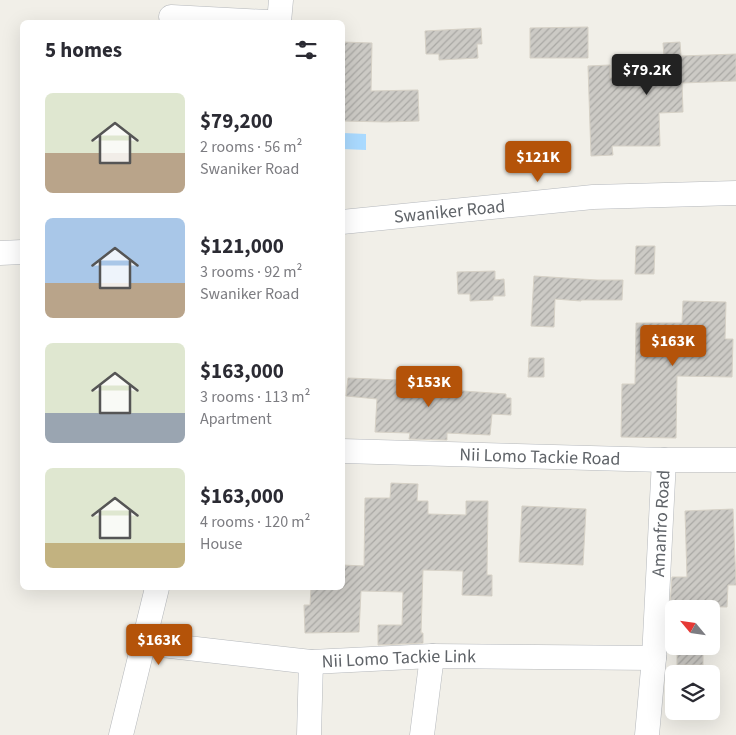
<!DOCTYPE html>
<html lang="en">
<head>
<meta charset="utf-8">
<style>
  body { margin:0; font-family:"Source Sans 3",sans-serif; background:#f2f2f3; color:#2b2b33; height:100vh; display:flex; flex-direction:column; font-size:19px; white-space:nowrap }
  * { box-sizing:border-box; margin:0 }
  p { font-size:16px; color:#7c7c81 }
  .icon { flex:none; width:28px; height:28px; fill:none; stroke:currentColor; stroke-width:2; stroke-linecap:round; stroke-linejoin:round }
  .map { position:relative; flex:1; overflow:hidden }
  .details { position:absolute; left:20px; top:20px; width:325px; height:570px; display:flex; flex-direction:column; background:#fff; border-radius:8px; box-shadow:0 5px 20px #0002 }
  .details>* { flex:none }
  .needle { width:32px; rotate:299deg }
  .fabs { position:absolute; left:665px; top:600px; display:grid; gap:10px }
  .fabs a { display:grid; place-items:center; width:55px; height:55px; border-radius:8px; background:#fff; box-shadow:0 5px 20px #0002; font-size:25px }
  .price { position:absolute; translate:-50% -42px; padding:0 11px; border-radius:5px; background:#b45309; color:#fff; font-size:16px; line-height:32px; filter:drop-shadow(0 1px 2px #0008) }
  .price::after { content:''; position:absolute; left:50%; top:30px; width:15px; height:11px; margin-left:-8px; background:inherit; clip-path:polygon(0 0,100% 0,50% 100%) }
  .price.active { background:#222; color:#fff }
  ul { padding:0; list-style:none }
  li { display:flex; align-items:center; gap:15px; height:125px; padding:0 25px }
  li span { display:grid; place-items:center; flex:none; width:140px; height:100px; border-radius:8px; color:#555 }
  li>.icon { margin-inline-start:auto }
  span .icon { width:60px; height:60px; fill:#fffc; stroke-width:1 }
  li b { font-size:21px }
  h2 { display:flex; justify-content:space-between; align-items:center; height:60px; padding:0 25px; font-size:21px }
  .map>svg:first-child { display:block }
  .water { fill:#aadaff }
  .building { fill:url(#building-hatch); stroke:#d6d1c6 }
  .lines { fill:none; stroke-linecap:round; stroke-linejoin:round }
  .minor-casing { stroke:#b5b8bc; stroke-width:25 }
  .minor { stroke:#fff; stroke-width:24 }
  .labels { text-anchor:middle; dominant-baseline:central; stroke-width:4; stroke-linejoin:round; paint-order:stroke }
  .street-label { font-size:18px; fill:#5f6368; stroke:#fff }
</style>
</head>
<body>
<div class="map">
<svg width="736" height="735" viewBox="0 0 736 735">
  <defs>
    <pattern id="building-hatch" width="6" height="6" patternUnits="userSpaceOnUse" patternTransform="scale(1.25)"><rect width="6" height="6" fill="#cccac5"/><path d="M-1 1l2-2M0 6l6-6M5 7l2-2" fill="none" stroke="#a9a8a4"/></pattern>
  </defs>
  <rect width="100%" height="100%" fill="#f1efe8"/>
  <path class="water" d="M343,133l23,1v16l-23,-1z"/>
  <g class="building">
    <path d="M588,27v31h-58v-30z"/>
    <path d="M481,28l1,16h-5l1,14 -39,2v-6h-13l-1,-23z"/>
    <path d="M342,42l30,1 -1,48 47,-1 1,31 -33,1 -44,-1z"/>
    <path d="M680,42l1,14 55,-2v27l-54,2 1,29 -24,1 1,33h-48l1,9 -22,1 -3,-90 22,-1v13h32v-21h22l-1,-14z"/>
    <path d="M636,246h19l-1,28h-19z"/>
    <path d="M495,271v9l9,-1 1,17h-12v4l-23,1v-7h-12l-1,-22z"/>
    <path d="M534,276l63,4h26l-1,20h-41v1l-26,-2 -1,28 -23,-1z"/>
    <path d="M683,301l43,1 -1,37h8l-1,38 -55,-1 -1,62 -55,-1 1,-53h13l1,-61h46z"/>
    <path d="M529,358h15v19h-16z"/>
    <path d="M348,378l102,4 -1,8 57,4v4h5v17l-19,-1 -2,21 -43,-2v7l-38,-1 1,-6 -35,-1 2,-33 -31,-3z"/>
    <path d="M391,483l27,1 -1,17h11v13l38,1v-14h22l-1,74h5v21l-30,-1 1,-24 -40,-1 -2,63h2v10l-45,2v-20h24l1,-33 -42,-1 -2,41 -54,1 -1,-28h6l1,-17h31v-23l22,1 1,-68h25z"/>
    <path d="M522,506l64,3 -3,56 -64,-3z"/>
    <path d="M733,509l3,76h-8l-1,22 -57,-1 2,-29h15l-2,-66z"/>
    <rect x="677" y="646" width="26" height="19"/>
  </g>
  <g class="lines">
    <g class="minor-casing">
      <g id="minor">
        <path d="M171,17l96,5"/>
        <path d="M279,22l2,-22"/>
        <path id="s1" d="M342,222l251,-25 143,-4"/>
        <path d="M0,253l22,-1"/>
        <path id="s2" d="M342,451l322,9h72"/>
        <path id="s3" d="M144,643l167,19 121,-6 222,2"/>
        <path d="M121,735l36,-147"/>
        <path d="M309,735l2,-73"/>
        <path d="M422,735l10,-79"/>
        <path id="s4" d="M647,735l7,-77 10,-198"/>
      </g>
    </g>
    <use href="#minor" class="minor"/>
  </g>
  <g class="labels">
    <g class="street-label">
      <text stroke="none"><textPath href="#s1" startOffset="108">Swaniker Road</textPath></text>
      <text stroke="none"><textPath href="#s2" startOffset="198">Nii Lomo Tackie Road</textPath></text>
      <text stroke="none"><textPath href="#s4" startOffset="212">Amanfro Road</textPath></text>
      <text stroke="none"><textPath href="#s3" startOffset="256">Nii Lomo Tackie Link</textPath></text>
    </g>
  </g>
</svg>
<div class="fabs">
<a><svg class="needle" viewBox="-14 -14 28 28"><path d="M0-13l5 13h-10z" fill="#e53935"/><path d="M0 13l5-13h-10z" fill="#7c7c81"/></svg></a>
<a><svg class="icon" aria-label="layers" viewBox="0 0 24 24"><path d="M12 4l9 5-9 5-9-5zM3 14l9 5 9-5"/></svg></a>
</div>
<b class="price active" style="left:647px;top:96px">$79.2K</b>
<b class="price" style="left:538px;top:183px">$121K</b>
<b class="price" style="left:673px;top:367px">$163K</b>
<b class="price" style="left:429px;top:408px">$153K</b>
<b class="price" style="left:159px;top:666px">$163K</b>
<section class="details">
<h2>5 homes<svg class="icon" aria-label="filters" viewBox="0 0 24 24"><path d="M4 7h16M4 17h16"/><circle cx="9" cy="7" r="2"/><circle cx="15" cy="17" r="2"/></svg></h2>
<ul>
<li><span style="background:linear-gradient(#dfe7d0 60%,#b9a48a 0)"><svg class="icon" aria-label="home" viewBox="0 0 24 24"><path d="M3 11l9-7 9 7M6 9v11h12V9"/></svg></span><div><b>$79,200</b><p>2 rooms · 56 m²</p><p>Swaniker Road</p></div></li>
<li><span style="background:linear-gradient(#a9c7e8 65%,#b9a48a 0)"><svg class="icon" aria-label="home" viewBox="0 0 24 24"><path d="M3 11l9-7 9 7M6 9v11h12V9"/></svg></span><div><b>$121,000</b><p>3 rooms · 92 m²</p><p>Swaniker Road</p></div></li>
<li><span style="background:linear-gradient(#dfe7d0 70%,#9aa5b1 0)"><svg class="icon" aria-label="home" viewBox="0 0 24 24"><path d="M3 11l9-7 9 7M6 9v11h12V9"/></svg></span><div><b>$163,000</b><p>3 rooms · 113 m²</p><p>Apartment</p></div></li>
<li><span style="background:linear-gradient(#dfe7d0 75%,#c2b280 0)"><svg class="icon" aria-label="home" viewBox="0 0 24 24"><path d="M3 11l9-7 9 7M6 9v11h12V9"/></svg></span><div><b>$163,000</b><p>4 rooms · 120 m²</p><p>House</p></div></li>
</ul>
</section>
</div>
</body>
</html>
